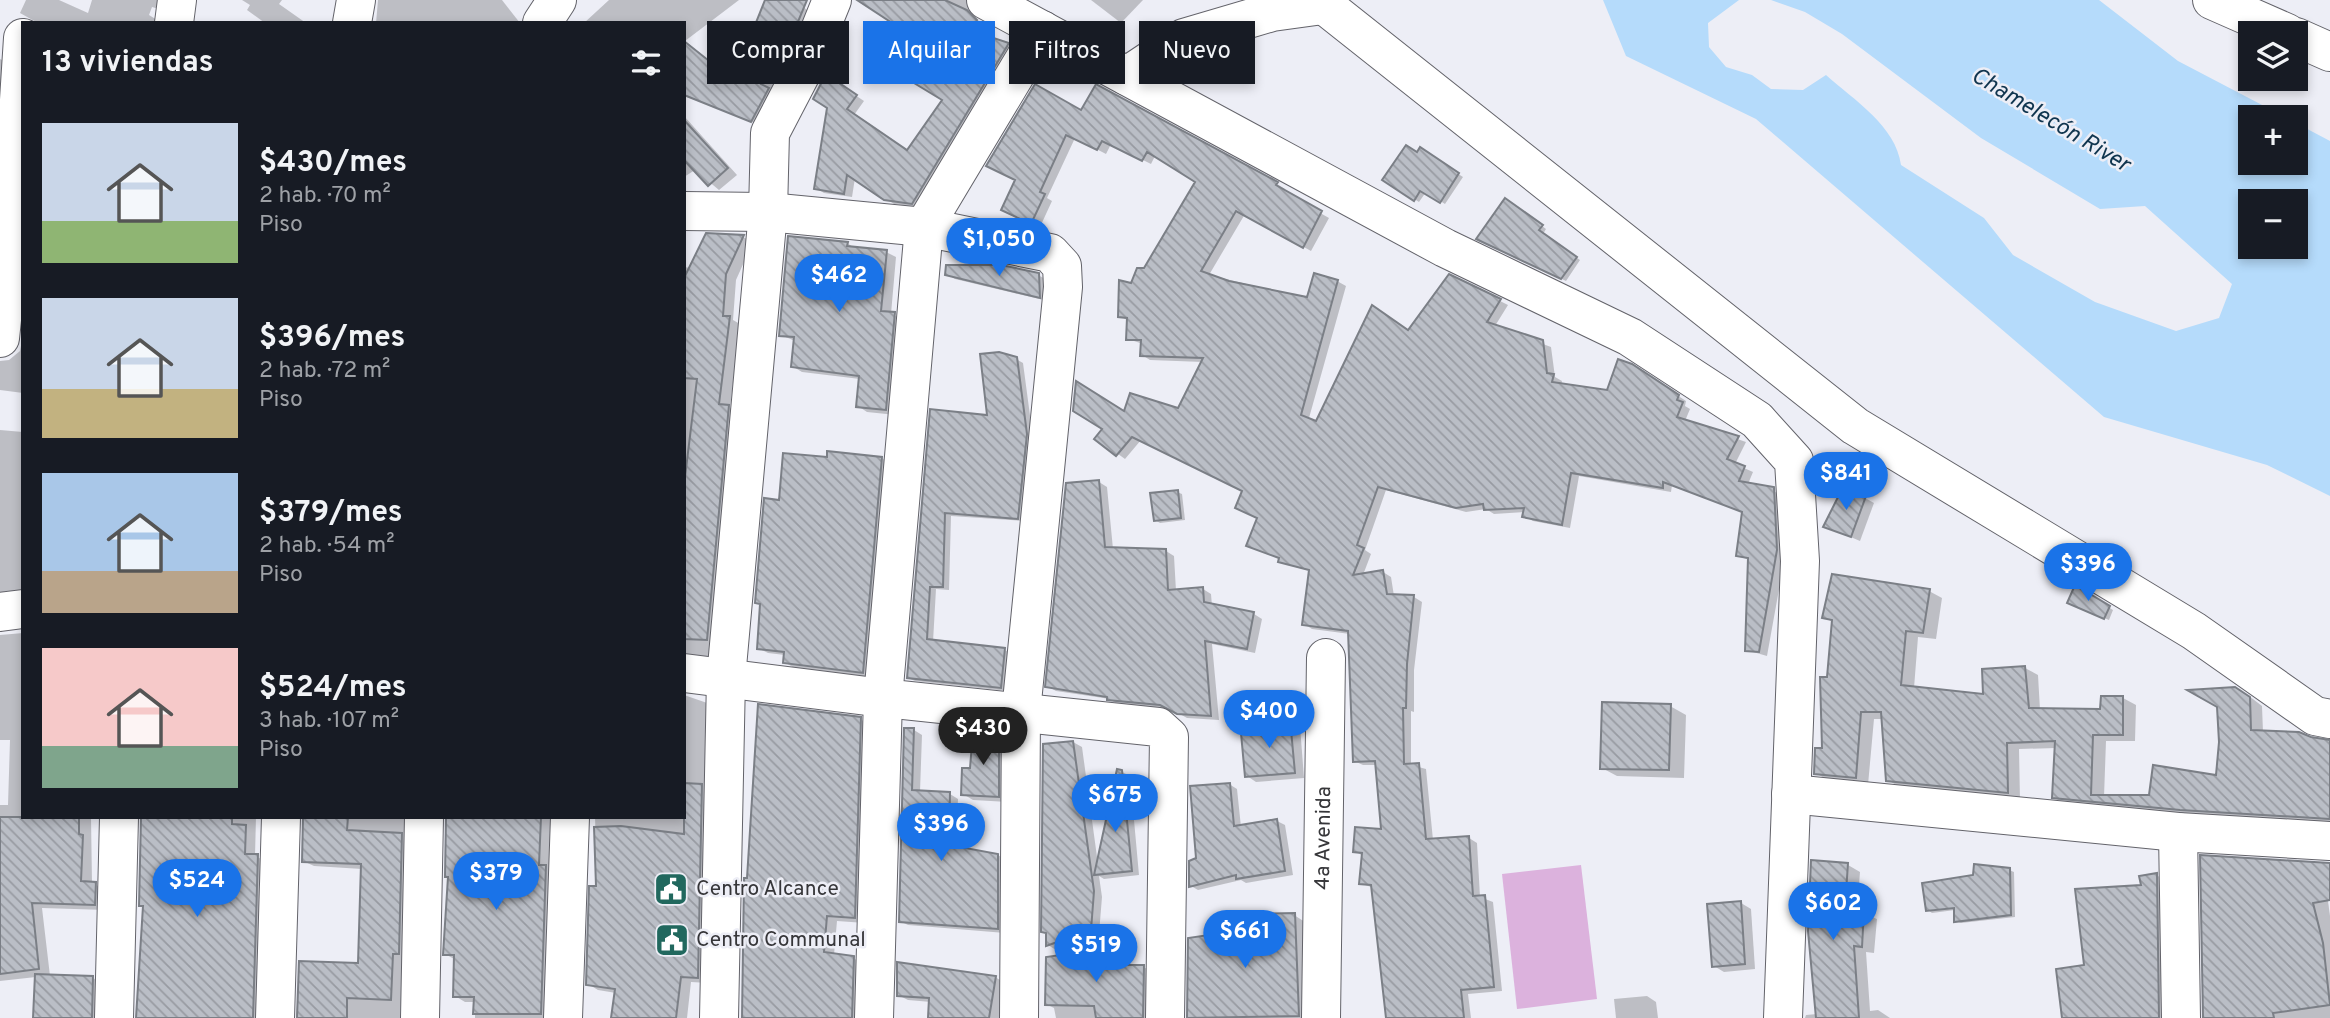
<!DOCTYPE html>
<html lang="es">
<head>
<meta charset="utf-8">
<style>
  body { margin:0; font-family:Overpass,sans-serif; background:#242831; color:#f1f3f6; height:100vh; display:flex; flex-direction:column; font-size:26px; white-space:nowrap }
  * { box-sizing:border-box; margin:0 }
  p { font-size:23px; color:#9ea1a6 }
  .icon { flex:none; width:38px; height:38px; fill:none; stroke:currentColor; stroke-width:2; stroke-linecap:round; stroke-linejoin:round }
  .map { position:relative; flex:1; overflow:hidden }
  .details { position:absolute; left:21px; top:21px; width:665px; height:798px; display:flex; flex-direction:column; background:#171b24; border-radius:0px; box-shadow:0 4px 10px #0003 }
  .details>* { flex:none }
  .banner { position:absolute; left:707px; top:21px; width:665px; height:63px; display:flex; gap:14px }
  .fabs { position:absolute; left:2238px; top:21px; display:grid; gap:14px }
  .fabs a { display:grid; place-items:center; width:70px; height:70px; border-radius:0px; background:#171b24; box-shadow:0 4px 10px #0003; font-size:35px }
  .price { position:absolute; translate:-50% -60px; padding:0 16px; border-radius:24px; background:#1a73e8; color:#fff; font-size:23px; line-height:46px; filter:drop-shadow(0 2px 4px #0008) }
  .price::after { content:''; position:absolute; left:50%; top:42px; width:21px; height:16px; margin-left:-10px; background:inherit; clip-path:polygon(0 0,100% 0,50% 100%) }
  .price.current { background:#222; color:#fff }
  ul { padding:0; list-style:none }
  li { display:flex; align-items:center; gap:21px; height:175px; padding:0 21px }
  li span { display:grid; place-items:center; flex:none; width:196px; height:140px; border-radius:0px; color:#555 }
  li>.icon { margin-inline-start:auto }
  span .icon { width:84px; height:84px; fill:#fffc; stroke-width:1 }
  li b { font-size:30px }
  h2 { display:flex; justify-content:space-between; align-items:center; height:84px; padding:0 21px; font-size:30px }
  .pill { padding:0 24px; border-radius:0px; background:#171b24; box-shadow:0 4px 10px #0003; font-size:24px; line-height:63px }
  .pill.current { background:#1a73e8; color:#fff }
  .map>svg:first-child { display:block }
  .green { fill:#dcb2dd }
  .water { fill:#b5dbfb; fill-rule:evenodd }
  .shadow { fill:#0003 }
  .building { fill:url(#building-back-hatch); stroke:#7b7f86; stroke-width:2 }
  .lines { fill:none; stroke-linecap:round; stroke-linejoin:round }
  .minor-casing { stroke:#63636a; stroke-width:40 }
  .minor { stroke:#fff; stroke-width:38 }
  .labels { text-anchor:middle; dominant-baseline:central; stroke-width:5; stroke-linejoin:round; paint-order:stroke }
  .street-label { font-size:21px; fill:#363639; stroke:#edeef6 }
  .poi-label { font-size:21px; fill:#363639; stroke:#edeef6; text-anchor:start }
  .water-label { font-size:23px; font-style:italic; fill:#10354f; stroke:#edeef6 }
</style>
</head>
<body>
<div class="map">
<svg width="2330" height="1018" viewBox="0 0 2330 1018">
  <defs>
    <pattern id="building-back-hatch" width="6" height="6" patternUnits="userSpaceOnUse" patternTransform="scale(1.75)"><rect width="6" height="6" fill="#babec6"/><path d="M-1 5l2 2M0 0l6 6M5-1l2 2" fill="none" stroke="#989ba2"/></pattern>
  </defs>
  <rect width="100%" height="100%" fill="#edeef6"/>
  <path class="green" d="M1581,865l16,134 -80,10 -15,-135z"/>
  <path class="water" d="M1603,0h136l-31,23 1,24 17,20 26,8 19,14 32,1 23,-15c28,25 70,51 75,90l83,53 29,37 82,47 81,29 43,-13 13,-34 -87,-78 -45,3 -119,-71 -139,-104 -37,-22 -34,-12h328l79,61 107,56h-35v46h46v-40l34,18v355l-63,-31 -163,-48 -348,-298 -130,-63zM2250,201h46v46h-46z"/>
  <g class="shadow">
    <path d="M26,0h33l29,13 4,-13h77l-3,11 -14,-4 -3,8 13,8h-124l-18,-10z"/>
    <path d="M242,0h40l-3,4 27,19h-41l-18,-13 3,-5z"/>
    <path d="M378,0h124l18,23h-144z"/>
    <path d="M609,0h130l-54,41 49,40 33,-81h28l18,15 -12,31 -11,-4 -20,49 8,4 -16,31 -78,-31v-72h-100z"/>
    <path d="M860,0h113l2,17 9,9 -4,9 36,14 -95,158 -27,-3 -39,-26 -3,19 -28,-4 -8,-5 18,-107 30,20 -10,14 54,37 37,-52 -22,-38 -29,-39z"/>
    <path d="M1091,0h52l-22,23z"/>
    <path d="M0,59l10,5 -10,89z"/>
    <path d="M1097,87l180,97 8,5 -2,3 46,26 -18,33 -66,-37 -36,61 100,24 28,-18 9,5 -37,132 8,5 92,-92 91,-30 8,4 -13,21 56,21 4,30 7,4 -1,4 47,6 32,-20 46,30 -1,5 5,3 -5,12 61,21 -11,22 18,8 -5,12 34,10 3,62 -18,100 -21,-6 3,-90 -12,-5 7,-42 -72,-28 -1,7 -92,-16 -9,52 -37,-7 -9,-5 1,-4 -31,2 -8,-5 -20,3 -80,-22 -21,60 6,4 -8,21 20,-3 8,5 3,19 20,1 8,5 -8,68v42l-3,-1v54l15,4 7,71 36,-2 8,5 3,54 13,5 9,89 -34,3 3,24h-84l-14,-130 -12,-5 2,-27 -8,-5 28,-20 -6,-66h-14l-9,-4 -4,-127 -38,-5 -8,-5 7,-53 -23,-6 -8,-6 -23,-9 2,-32 -15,-27 -103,-51 -16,19 -29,-21 29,-24 54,-4 24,-48 -53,-2 -8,-5 1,-11 -15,-5 1,-18 -9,-5 12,-31 13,-15 52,-89 -42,-25 -4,8 -40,-20 -5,10 -31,-16 -28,60 5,3 -12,26 -36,-18 78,-97z"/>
    <path d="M684,116l53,59 -18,15 -24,-20 -11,7z"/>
    <path d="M1421,150l42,27 -18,27 -19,-12 -7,10 -35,-23z"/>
    <path d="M1510,202l36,27 -3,5 37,26 -14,21 -88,-43z"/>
    <path d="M707,235l36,2 10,5 -17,38 -3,40 7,4 -10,84 8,5 -22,246 -32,1v-393l7,1z"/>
    <path d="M847,243l9,6 30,3 10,5 -5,57 13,6 -8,95 -29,-3 -9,-6 2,-27 -58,-7 -10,-6 3,-25 -14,-6z"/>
    <path d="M947,274l91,1 9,5 1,21 -93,-22z"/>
    <path d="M23,335v58l-23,-3v-29l9,-1 11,-9z"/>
    <path d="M1016,359l7,4 10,75 -9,83 -73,-5 -2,74 -13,-1 -3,53 72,8 6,4 -3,37 -93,-10 -7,-3 24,-267 57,6z"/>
    <path d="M0,430l23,2v163l-23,4z"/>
    <path d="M882,458l9,6 -19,214 -78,-10 -9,-6v-7l-17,-2 -10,-5 4,-43 -5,-3 23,-101z"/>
    <path d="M1099,482l8,5 6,62 53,2 8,5 2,35 27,-2 8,5 1,12 42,8 8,5 -7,34 -43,-9 7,76 -32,-2 -16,-9 -54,-5 -7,-5 -54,-8 -9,-5z"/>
    <path d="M1177,492l5,2 3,26 -25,3 -5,-3z"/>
    <path d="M1865,498l9,5 -14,38 -35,-15z"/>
    <path d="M2076,587l37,23 -4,10 -35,-15z"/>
    <path d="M1929,591l13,7 -6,41 -18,-2 -4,51 71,8 40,-28 13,7 2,35h62l21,-12 13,7 -1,36h-29l-2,56 47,-1 66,-19 32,-81 13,10 1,26 67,9v84l-264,-21 -13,-7 3,-49 -37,1 1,51 -119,-12 -13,-8 -5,-61h-9l-6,66 -39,-4 -13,-8 8,-23 9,-128 -9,-5z"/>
    <path d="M23,633v184h68l1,66 14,7v20l-64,-2 8,68 43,2 10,6 -1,34h-68l2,-41 -36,4v-176h8l2,-65h-10v-105z"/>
    <path d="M684,695l29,10 -5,278 -17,-1 -4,36h-74l3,-25 -18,-3 -10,-6 9,-96 -2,-71h89z"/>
    <path d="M1670,706l16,9 -2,63 -67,-2 -15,-8z"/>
    <path d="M860,719l10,6 -5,198 -28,-2 -3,34 19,3 11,6 -2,54h-118l4,-138z"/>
    <path d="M1290,721l10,5 4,52 -48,4 -9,-6z"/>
    <path d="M914,730l8,5 -2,57 30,2 8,5 -2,49 42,7 8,5 -1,73 -97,-8 -8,-4z"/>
    <path d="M998,736l11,6 -1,60 -35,-2 -10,-6 8,-24z"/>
    <path d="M1073,742l9,5 16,117 24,-92 8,4 9,99 -35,4 -5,-3 3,21 -3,37 -43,16 -8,-5v-11l-5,-3z"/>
    <path d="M1229,784l8,5 4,38 36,-6 8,4 8,50 -47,8 -5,-3 -43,10 -7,-4 7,-26z"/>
    <path d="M143,817h113l-1,39 13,6 -5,156h-125l6,-111 -4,-2z"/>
    <path d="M305,817h108l-13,201h-104l4,-55 60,1 2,-95 -48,-3 -11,-5z"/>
    <path d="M448,817h111l-8,4 -2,48 7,4 -5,145h-76v-16h-10l-10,-6 1,-36 -11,-6 4,-76 -3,-2z"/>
    <path d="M1848,865l12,7 -3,39 20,8 -3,34 -8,-1 4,59 8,-1 12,8h-85l1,-3 11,-1z"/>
    <path d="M2009,870l5,2 1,45 -54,6 -5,-2 -1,-11 -23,3 -4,-3z"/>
    <path d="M2324,871l6,45v102h-125z"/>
    <path d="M2156,875l13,7 2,136h-108l23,-51 57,-80z"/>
    <path d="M1741,903l10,6 4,60 -31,3 -10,-6z"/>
    <path d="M1294,915l11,7 4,96h-120l1,-79 48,-6z"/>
    <path d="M1116,949l9,5 1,12 17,1 9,4 -1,47h-95l-2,-10 -8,-4z"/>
    <path d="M995,977l10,6 -5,35h-70l1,-16 -23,-2 -10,-5z"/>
    <path d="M1647,996l9,6 2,16h-42l-2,-19z"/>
  </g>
  <g class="building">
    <path d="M765,0h42l-17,41 -11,-4 -18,47 8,4 -18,34 -67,-27v-54l49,39z"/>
    <path d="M857,0h88l22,10 10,10 -5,11 37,12 -97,161 -28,-4 -37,-25 -3,19 -30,-5 13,-81 -14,-9 13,-25 31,21 -10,14 60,41 35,-50 -33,-20 11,-18 -38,-26 10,-13z"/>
    <path d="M1035,84l46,26 15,-26 182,98 -2,3 46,26 -19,37 -67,-37 -35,60 28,10 78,16 7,-24 24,7 -37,135 15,6 56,-116 36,25 41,-56 52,25 -14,23 56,18 4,33 7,1 -2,8 55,8 11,-31 14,5 47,31 -2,5 6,2 -6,15 62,19 -12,23 18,7 -6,15 35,6 3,63 -18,102 -14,-1 3,-93 -12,-2 6,-44 -79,-30v6l-92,-15 -9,52 -40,-8 2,-9 -40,2 -1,-6 -27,4 -78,-21 -21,58 7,3 -11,27 30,-5 4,24 27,1 -7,69 -1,44h-3l1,56 15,-1 7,76 43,-3 4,60 12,-1 9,92 -33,3 3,28h-78l-15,-133 -12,-1 3,-31 -9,-1 2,-25 26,2 -6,-68 -22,1 -5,-131 -46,-6 7,-55 -31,-8 1,-4 -33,-12 11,-28 -22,-10 7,-17 -110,-54 -16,19 -22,-17 8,-10 -29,-18 3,-30 48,30 6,-18 48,15 25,-50 -63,-2 1,-16h-15l1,-22 -9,-1 1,-37 12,3 6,-15h7l51,-86 -48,-30 -5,9 -40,-20 -5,9 -31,-15 -26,57 5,2 -14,30 -30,-14 14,-30 -29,-14z"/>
    <path d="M684,120l44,48 -20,18 -24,-26z"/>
    <path d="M1406,145l11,7 3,-5 39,26 -19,30 -20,-12 -6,10 -32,-21z"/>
    <path d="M1505,198l38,27 -4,5 38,27 -16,22 -85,-40z"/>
    <path d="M706,233l38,2 -18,39 -3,42h7l-11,88 10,1 -22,235 -23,-1v-154l13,-106 -13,-1v-100z"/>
    <path d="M788,236l60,6 -1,4 40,4 -6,61 14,1 -9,98 -30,-3 3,-31 -68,-9 3,-30 -15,-1z"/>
    <path d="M946,265h55l38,8 1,25 -95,-23z"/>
    <path d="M999,352l18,5 10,77 -9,85 -73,-6 -2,74h-13l-3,52 78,9 -4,40 -94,-10 23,-269 57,6 -7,-61z"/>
    <path d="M827,451l55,6 -19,216 -80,-10 1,-11 -27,-3 3,-45 -5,-1 9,-105 15,2 4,-47 44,4z"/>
    <path d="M1099,480l6,67 61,2 2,41 35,-3 1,15 50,10 -7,37 -42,-8 6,75 -34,-2 -17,-9 -53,-5v-3l-62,-10 21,-204z"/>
    <path d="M1844,485l22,11 -15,41 -28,-10z"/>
    <path d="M1178,490l3,28 -27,3 -4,-28z"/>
    <path d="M1832,574l98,15 -7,44 -17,-2 -5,54 82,9 -1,-25 43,-3 4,42 71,1 1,-13h22v39h-30l-2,60h58l4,-30 63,10 3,-33 -2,-35 -30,-17 48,-3 15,10 1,33 48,2 12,5 19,3v79l-150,-9 -128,-12 3,-57 -48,2 1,50 -122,-12 -5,-69h-20l-5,66 -42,-4 1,-26h7l-2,-71h7l5,-57 -10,-2z"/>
    <path d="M2075,585l35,21 -6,13 -37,-16z"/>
    <path d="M1602,702l69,2 -2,66 -69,-1z"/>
    <path d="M758,704l103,13 -6,201 -28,-2 -3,36 30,4 -2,62h-110l2,-140h3z"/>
    <path d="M1290,719l5,54 -50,4 -4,-44z"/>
    <path d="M904,728h10l-2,62 38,2 -1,53 49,9v75l-99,-7z"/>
    <path d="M973,732l26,2v63l-38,-2 1,-27h8z"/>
    <path d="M1073,741l21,150 -3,39 -45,16v-13l-5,-1 2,-188z"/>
    <path d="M1117,769l5,1 10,101 -38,4z"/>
    <path d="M684,783l18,1 -4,194 -17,-1 -5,41h-65l4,-29 -29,-4 3,-99h7l-2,-59 27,-1 63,8z"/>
    <path d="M1230,783l4,43 43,-7 8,52 -49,8v-4l-47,12v-26l7,-3 -6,-72z"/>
    <path d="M0,817h79v17l4,1 -2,46 15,1 -1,23 -63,-2 7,66 -39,5z"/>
    <path d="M141,817h91v7l14,1 -1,29h13l-5,164h-117l7,-112h-4z"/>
    <path d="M303,817h45l-1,13 55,3 -3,121h-6l-2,46 -44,-2v20h-50l2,-57 59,2 3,-99 -59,-2z"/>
    <path d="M446,817h95l-2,48h7l-5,149h-68l1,-17h-21l1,-42h-11l5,-78h-3z"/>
    <path d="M2200,855l130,8v37l-17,3 10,40 7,62 -57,8 1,5h-71z"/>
    <path d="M1811,860l37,3 -3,45 19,2 -2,37 -8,-1 5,72h-43l-8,-87z"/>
    <path d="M1974,864l36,4 1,47 -57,7v-14l-28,3 -4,-28 51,-8z"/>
    <path d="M2157,873l2,145h-97l-6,-49 28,-4 -9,-76 66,-4 -2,-9z"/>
    <path d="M1741,901l4,63 -33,3 -5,-63z"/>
    <path d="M1295,913l4,103 -112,2 1,-80 48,-7v-17z"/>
    <path d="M1117,947l2,18h25l-1,53h-47l-2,-12 -49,-1 1,-48z"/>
    <path d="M897,962l99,14 -7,42h-61l1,-20 -32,-2z"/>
    <path d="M35,974l58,2 -1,42h-59z"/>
  </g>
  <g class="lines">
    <g class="minor-casing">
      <g id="minor">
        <path d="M986,0l459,248 185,89 127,83 37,41 6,100 -17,457"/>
        <path d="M1318,0l537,426 339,205 121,85 15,3"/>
        <path d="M2212,0l75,33"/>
        <path d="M174,23l3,-23"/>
        <path d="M352,23l4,-23"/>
        <path d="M542,23l15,-23"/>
        <path d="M2296,37l34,15"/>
        <path d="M1127,76l57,-38 88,-26 51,-7"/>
        <path d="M684,211l84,1 156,15 126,26 12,13 1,21 -42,425 -2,306"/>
        <path d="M0,338l9,-83 14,-217"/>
        <path d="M0,612l23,-3"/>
        <path d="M684,673l199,25 275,29 11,10 -4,281"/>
        <path d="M1791,794l387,38 152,9"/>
        <path d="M2178,832l3,186"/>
        <path d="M114,1018l5,-201"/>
        <path d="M275,1018l6,-201"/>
        <path d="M420,1018l4,-201"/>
        <path d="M563,1018l7,-201"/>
        <path d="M719,1018l7,-340 42,-466 2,-79 37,-71 25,-62"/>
        <path d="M874,1018l9,-320 41,-471 118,-197"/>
        <path id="s1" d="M1321,1018l5,-360"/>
      </g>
    </g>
    <use href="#minor" class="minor"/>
  </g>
  <defs>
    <g id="civic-square" transform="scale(1.75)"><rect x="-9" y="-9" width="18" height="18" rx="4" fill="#21685e" stroke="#edeef6"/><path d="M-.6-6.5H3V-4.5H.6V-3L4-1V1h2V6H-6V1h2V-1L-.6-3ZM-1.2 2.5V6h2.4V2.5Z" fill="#fff"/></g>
  </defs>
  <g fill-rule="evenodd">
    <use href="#civic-square" x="671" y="889"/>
    <use href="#civic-square" x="672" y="940"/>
  </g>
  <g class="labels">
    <g class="street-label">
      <text stroke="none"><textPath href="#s1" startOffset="180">4a Avenida</textPath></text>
    </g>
    <g class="poi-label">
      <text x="696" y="889">Centro Alcance</text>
      <text x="696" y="940">Centro Communal</text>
    </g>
    <g class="water-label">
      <text transform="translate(2050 121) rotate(31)">Chamelecón River</text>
    </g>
  </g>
</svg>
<div class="fabs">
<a><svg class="icon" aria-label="layers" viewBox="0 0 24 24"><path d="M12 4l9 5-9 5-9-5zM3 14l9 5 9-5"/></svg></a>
<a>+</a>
<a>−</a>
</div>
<b class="price" style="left:999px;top:278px">$1,050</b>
<b class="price" style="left:839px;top:314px">$462</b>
<b class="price" style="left:1846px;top:512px">$841</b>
<b class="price" style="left:2088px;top:603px">$396</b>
<b class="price" style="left:1269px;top:750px">$400</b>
<b class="price current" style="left:983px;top:767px">$430</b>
<b class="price" style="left:1115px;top:834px">$675</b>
<b class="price" style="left:941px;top:863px">$396</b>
<b class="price" style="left:496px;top:912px">$379</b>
<b class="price" style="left:197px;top:919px">$524</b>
<b class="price" style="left:1833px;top:942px">$602</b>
<b class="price" style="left:1245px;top:970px">$661</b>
<b class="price" style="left:1096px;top:984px">$519</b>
<div class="banner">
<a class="pill">Comprar</a>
<a class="pill current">Alquilar</a>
<a class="pill">Filtros</a>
<a class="pill">Nuevo</a>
</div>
<section class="details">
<h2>13 viviendas<svg class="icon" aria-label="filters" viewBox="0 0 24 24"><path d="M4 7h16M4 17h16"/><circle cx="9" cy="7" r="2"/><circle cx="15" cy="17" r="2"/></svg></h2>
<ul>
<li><span style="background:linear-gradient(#c9d6e8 70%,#8fb573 0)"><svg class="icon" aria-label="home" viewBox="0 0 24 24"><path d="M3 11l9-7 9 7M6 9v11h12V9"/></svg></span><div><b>$430/mes</b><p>2 hab. · 70 m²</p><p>Piso</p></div></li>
<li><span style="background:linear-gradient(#c9d6e8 65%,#c2b280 0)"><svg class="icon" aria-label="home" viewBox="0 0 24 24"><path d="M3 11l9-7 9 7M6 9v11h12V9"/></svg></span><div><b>$396/mes</b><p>2 hab. · 72 m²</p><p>Piso</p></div></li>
<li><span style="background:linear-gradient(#a9c7e8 70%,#b9a48a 0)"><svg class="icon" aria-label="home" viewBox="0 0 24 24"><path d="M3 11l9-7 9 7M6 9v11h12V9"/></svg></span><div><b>$379/mes</b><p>2 hab. · 54 m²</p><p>Piso</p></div></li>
<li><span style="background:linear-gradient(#f6c9c9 70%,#7fa58c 0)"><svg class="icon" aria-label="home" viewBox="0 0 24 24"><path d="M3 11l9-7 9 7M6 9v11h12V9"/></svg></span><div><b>$524/mes</b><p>3 hab. · 107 m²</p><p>Piso</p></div></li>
</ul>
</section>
</div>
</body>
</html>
